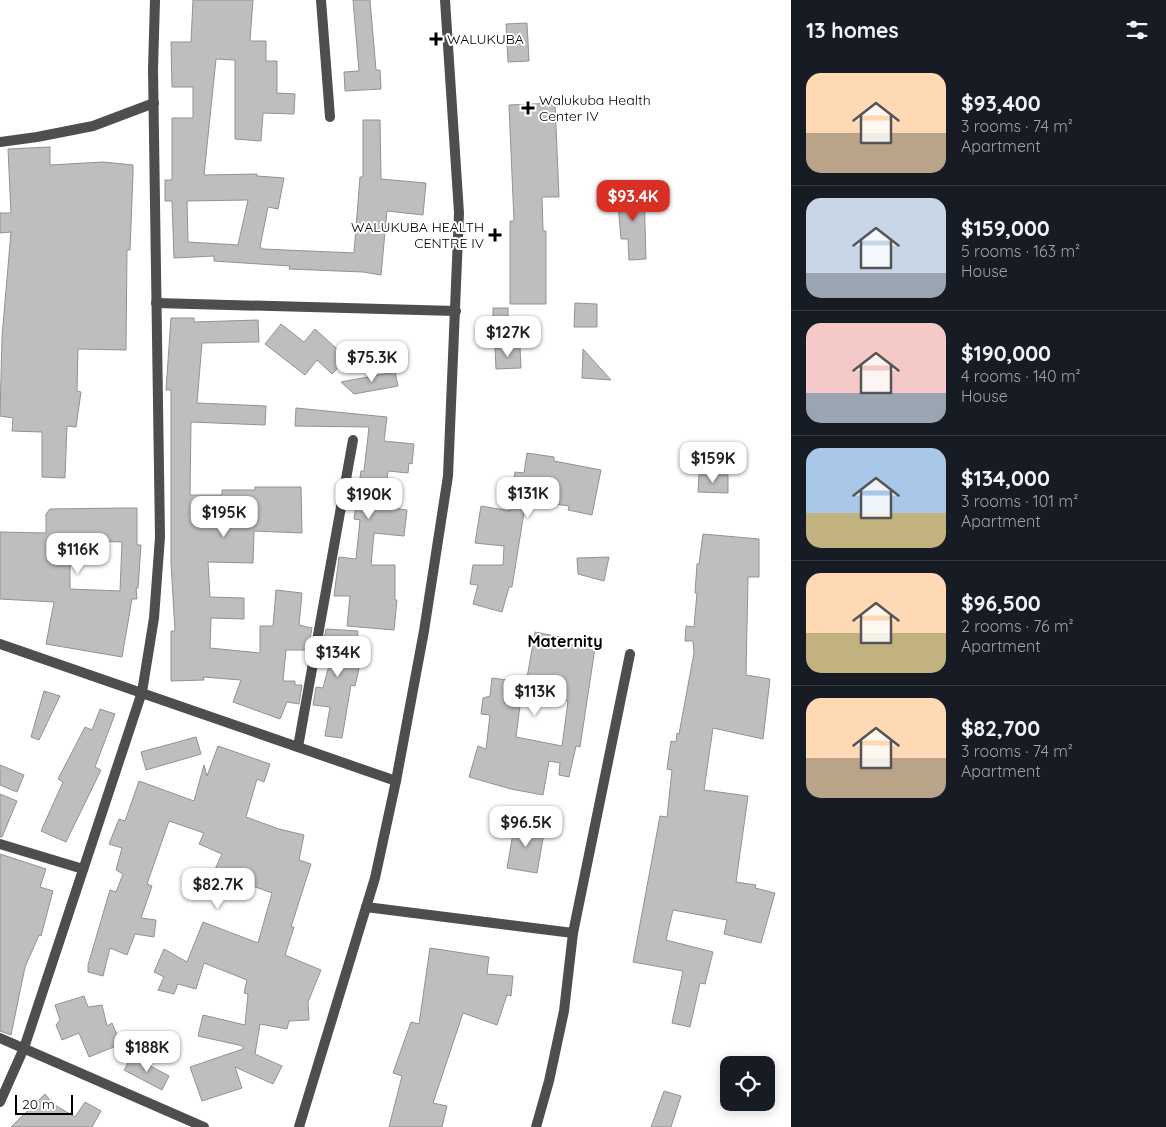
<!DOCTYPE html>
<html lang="en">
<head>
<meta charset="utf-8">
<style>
  body { margin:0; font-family:Quicksand,sans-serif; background:#242831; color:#f1f3f6; height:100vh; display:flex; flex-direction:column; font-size:19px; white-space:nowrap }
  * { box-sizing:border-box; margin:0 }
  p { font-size:16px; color:#9ea1a6 }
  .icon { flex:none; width:28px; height:28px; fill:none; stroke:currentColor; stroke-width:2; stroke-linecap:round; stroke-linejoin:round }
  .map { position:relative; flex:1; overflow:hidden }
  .details { display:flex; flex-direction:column; background:#171b24; width:375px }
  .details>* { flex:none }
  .controls { position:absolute; left:720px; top:1056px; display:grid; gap:10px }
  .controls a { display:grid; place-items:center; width:55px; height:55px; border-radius:10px; background:#171b24; box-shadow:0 2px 12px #0003; font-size:25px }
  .scale { position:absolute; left:15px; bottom:12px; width:58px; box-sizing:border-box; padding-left:5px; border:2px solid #000; border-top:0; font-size:14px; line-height:18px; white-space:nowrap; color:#000; -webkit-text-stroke:4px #fff; paint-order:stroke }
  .price { position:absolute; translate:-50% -42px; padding:0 11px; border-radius:10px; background:#fff; color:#222; font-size:16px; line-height:32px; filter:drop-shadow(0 1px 2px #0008) }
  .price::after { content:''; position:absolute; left:50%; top:30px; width:15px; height:11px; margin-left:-8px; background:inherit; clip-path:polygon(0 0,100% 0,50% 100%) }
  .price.selected { background:#d93025; color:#fff }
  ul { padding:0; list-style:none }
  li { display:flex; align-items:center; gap:15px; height:125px; padding:0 15px }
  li+li { border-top:1px solid #363941 }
  li span { display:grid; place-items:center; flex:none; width:140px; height:100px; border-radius:15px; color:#555 }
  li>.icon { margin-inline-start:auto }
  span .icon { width:60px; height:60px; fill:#fffc; stroke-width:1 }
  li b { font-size:21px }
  h2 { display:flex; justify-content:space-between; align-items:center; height:60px; padding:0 15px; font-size:21px }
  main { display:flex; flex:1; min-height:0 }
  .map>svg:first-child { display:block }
  .building { fill:#bebebe; stroke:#929292; fill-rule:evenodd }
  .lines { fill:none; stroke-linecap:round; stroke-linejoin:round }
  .service { stroke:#4e4e4e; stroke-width:10 }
  .minor { stroke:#4e4e4e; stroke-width:10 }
  .poi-dot { fill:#000; stroke:#fff; stroke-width:2 }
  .labels { text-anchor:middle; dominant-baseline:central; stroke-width:4; stroke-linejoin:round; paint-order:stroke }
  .poi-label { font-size:14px; fill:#000; stroke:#fff; text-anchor:start }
  .quarter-label { font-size:16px; font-weight:bold; fill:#000; stroke:#fff }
</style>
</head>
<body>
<main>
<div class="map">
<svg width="791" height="1127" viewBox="0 0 791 1127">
  <rect width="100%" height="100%" fill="#fff"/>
  <g class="building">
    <path d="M193,0h60l-3,41h16v20h11v32l18,1 -1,20 -31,-1 -2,28 -26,-2v-79l-19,-1 -12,116 53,-1v2l27,2 -6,31 -10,-2 -8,40 3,2 91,4 6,-76h3v-57h17l1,59 45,4 -3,32 -36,-4 -6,64 -18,-3 -74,-3 1,-3 -76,-5v-5l-40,2 -2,-57h-7v-21h7v-62h21v-31h-21l-1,-45h20zM248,200l-10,45 -50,-3 -1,-41z"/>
    <path d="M353,0h17l6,70h4l1,19 -36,2 -1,-19 15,-1z"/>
    <path d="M527,23l2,38 -21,1 -2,-38z"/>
    <path d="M555,103l4,94h-17l1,34h3v73h-36v-83h4l-5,-116z"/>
    <path d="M50,147v18l53,-3 30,3v8l-3,77h-3l-1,100 -48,-1 -1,42 4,1 -5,35 -9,-1 -2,52 -23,-1v-45l-30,-1 1,-13 -13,-2 2,-79 9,-105 -11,1v-20h11l-3,-64z"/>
    <path d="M644,190l2,69 -17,1 -1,-21h-7l-4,-47z"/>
    <path d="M575,303l22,1v23h-23z"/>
    <rect x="493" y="308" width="15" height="15"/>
    <path d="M171,318h23v4l64,-2 1,22 -57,1 -5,60 69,3 -1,19 -74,-3 -1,73h32v-5h33v-3h46l1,46 -48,-2 -1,32 -45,-1 2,35 34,1v21l-33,-1 -1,30 50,5v-27h13l3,-36 26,3 -3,32 13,3 -4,22h-22l-3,31h12v4h7l-3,19 -12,-2 -7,17 -47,-17 8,-22 -38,-3 1,3 -33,1v-50h4l-4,-68v-173h-5z"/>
    <path d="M281,324l23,18 11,-13 32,29 -15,16 -15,-14 -12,15 -40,-31z"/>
    <path d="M520,347l1,21 -25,1 -1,-21z"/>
    <path d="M583,349l28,31 -29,-2z"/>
    <path d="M395,372l3,14 -44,8 -13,-12z"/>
    <path d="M296,408l91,9 -3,24 30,3 -2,20 -3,-1 -1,10 -20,-2 -4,36 23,3 -3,26 -30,-3 -3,32h24v35h2l-3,30 -47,-4 3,-30h-16l5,-39 17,2 4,-39 -6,-1 7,-48h3l5,-44 -74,-1z"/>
    <path d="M527,453l27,4v4l47,9 -9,45 -24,-5 1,-4 -43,-6 -14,87h-3l-7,25 -29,-8 5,-19 -8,-1 3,-19h30l1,-19 -29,-3 6,-37 29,5 5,-39 9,1z"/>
    <path d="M699,475h29v18l-30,-1z"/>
    <path d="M124,508h13v37h4l-3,43h-2l1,11h-5l-10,58 -76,-13 8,-42 -54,-3v-67l46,1v-19l4,-5zM90,541l32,1 -2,49 -50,-2v-36l21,-1z"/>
    <path d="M703,534l56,5v38h-11l-2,98 24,4 -7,60 -50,-11 -9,62 44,6 -12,86 20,3 -1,3 20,5 -14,50 -37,-9 3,-14 -54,-10 -7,30 47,12 -8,32 -5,-1 -10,44 -18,-4 11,-52 -50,-9 27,-146 7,1 5,-47 -5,-1 4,-28 5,1 1,-9 2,1 15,-81 -1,-12h-8l1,-15 8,1 3,-34h-2l2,-29h2z"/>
    <path d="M609,557l-5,24 -26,-7 -1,-16z"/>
    <path d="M326,629l32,2 -3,32 5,1 -5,22 -4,-1 -9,53 -17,-2 5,-29 -17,-2 3,-18 7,1 10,-38h-11z"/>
    <path d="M535,632l25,5 -1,5 36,6 -15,99 -4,-1 -7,31 -10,-2 1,-12 -11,-2 -6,34 -32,-6 -42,-12 9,-31 8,3 4,-34 -9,-1 2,-16 7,-2 2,-18 31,4 -7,55 46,9 6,-45 -44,-6z"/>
    <path d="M44,691l16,5 -21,44 -8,-3z"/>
    <path d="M100,709l15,5 -20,53 6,3 -35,72 -25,-11 22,-49 -5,-3 27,-52 7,3z"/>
    <path d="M196,737l5,17 -55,16 -5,-18z"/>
    <path d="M218,746l52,18 -6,18 -7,-3 -11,38 33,12 25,6 -5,25 12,4 -20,63h3l-9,28 36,15 -13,32 1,18 -20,1 -2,8 -27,-5 -5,30 27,12 -9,18 -38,-17 7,21 -40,13 -12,-34 53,-18v-3l-45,-10 5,-21 42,10 3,-31 -4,-1 3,-13 -43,-17 -8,26 -18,-5 -4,10 -16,-4 6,-13 -10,-5 10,-23 23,13 16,-40 55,21 14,-50 -33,-12 -3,6 -24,-11 10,-22 -23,-10 5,-11 -35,-12 -22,63 5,2 -11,32 15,2 -2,17 -19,-3 -8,21 -17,-7 -7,28 -15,-4v-7l22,-75 6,2 7,-18 -7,-4 6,-22 -13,-4 10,-25 6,2 14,-40 55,20 10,-36 3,11z"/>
    <path d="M0,765l24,10 -7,17 -17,-7z"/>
    <path d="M0,794l17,7 -15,36h-2z"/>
    <path d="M515,822l30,5 -8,46 -30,-5z"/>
    <path d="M0,854l46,15 -6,18 13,4 -12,45 -2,-1 -14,32 -14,68 -11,-4z"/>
    <path d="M430,948l59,9 -2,17 26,2 -2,20 -4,-1 -10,30 -34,-12 -30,90 14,3 -5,21h-53l13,-51 -9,-3 18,-51 8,2z"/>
    <path d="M84,996l4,11 14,-2 5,21 5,-3 9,21 -32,13 -10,-24 -17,7 -6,-15 4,-5 -5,-15z"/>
    <path d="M132,1056l37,20 -7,14 -38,-20z"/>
    <path d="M664,1091l17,5 -10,31h-20z"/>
    <path d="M45,1094l8,10 22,13 10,-15 16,9 -9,16h-81z"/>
  </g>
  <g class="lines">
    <path class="service" d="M0,844l83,25"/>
    <g class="minor">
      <path d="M321,0l9,117"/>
      <path d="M0,142l37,-5 56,-11 61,-23"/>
      <path d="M156,303l300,8"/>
      <path d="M0,644l396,137"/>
      <path d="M298,747l55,-307"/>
      <path d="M366,907l207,26 57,-279"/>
      <path d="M0,1038l204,89"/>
      <path d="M0,1102l24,-54 118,-356 12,-74 6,-81 -7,-468 2,-69"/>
      <path d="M299,1127l76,-249 21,-97 28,-150 24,-155 11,-263 -14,-213"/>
      <path d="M536,1127l13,-46 15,-70 9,-78"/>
    </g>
  </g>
  <g class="poi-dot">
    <path d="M433.5 31.5h5v5h5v5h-5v5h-5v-5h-5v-5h5z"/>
    <path d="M525.5 100.5h5v5h5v5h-5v5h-5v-5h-5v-5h5z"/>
    <path d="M492.5 227.5h5v5h5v5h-5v5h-5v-5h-5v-5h5z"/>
  </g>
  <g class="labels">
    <g class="poi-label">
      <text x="447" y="39">WALUKUBA</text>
      <text x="539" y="100">Walukuba Health<tspan x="539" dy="16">Center IV</tspan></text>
      <text x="484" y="227" text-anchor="end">WALUKUBA HEALTH<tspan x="484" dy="16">CENTRE IV</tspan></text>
    </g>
    <g class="quarter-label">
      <text x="565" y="641">Maternity</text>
    </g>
  </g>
</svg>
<div class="controls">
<a><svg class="icon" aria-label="locate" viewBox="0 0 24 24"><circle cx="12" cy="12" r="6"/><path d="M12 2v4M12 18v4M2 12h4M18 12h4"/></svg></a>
</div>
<div class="scale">20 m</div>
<b class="price selected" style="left:633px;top:222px">$93.4K</b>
<b class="price" style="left:508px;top:358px">$127K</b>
<b class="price" style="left:372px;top:383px">$75.3K</b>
<b class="price" style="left:713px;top:484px">$159K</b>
<b class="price" style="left:528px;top:519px">$131K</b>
<b class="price" style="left:369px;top:520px">$190K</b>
<b class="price" style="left:224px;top:538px">$195K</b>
<b class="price" style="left:78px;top:575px">$116K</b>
<b class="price" style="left:338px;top:678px">$134K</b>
<b class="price" style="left:535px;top:717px">$113K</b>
<b class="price" style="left:526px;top:848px">$96.5K</b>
<b class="price" style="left:218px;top:910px">$82.7K</b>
<b class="price" style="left:147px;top:1073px">$188K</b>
</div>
<section class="details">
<h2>13 homes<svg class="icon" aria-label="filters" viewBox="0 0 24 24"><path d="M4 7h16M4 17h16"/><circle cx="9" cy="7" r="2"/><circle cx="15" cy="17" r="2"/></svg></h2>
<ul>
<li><span style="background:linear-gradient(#ffd9b3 60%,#b9a48a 0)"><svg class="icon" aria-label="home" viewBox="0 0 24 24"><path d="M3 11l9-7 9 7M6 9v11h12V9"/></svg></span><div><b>$93,400</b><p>3 rooms · 74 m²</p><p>Apartment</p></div></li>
<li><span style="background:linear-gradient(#c9d6e8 75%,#9aa5b1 0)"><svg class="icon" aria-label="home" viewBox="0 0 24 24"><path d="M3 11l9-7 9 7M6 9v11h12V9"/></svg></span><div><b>$159,000</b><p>5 rooms · 163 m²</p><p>House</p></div></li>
<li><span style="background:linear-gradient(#f6c9c9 70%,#9aa5b1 0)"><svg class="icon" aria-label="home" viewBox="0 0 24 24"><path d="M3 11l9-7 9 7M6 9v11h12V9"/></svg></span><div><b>$190,000</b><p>4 rooms · 140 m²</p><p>House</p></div></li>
<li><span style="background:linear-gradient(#a9c7e8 65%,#c2b280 0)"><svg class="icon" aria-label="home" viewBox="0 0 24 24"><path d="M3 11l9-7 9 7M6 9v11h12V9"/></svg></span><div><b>$134,000</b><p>3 rooms · 101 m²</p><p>Apartment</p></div></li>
<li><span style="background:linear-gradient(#ffd9b3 60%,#c2b280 0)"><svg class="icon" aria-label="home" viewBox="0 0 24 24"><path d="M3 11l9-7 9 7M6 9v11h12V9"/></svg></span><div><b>$96,500</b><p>2 rooms · 76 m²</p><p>Apartment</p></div></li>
<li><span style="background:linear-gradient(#ffd9b3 60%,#b9a48a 0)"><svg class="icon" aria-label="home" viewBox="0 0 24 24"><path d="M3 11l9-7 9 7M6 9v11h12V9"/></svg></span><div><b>$82,700</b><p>3 rooms · 74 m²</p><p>Apartment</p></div></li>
</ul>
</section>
</main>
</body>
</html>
